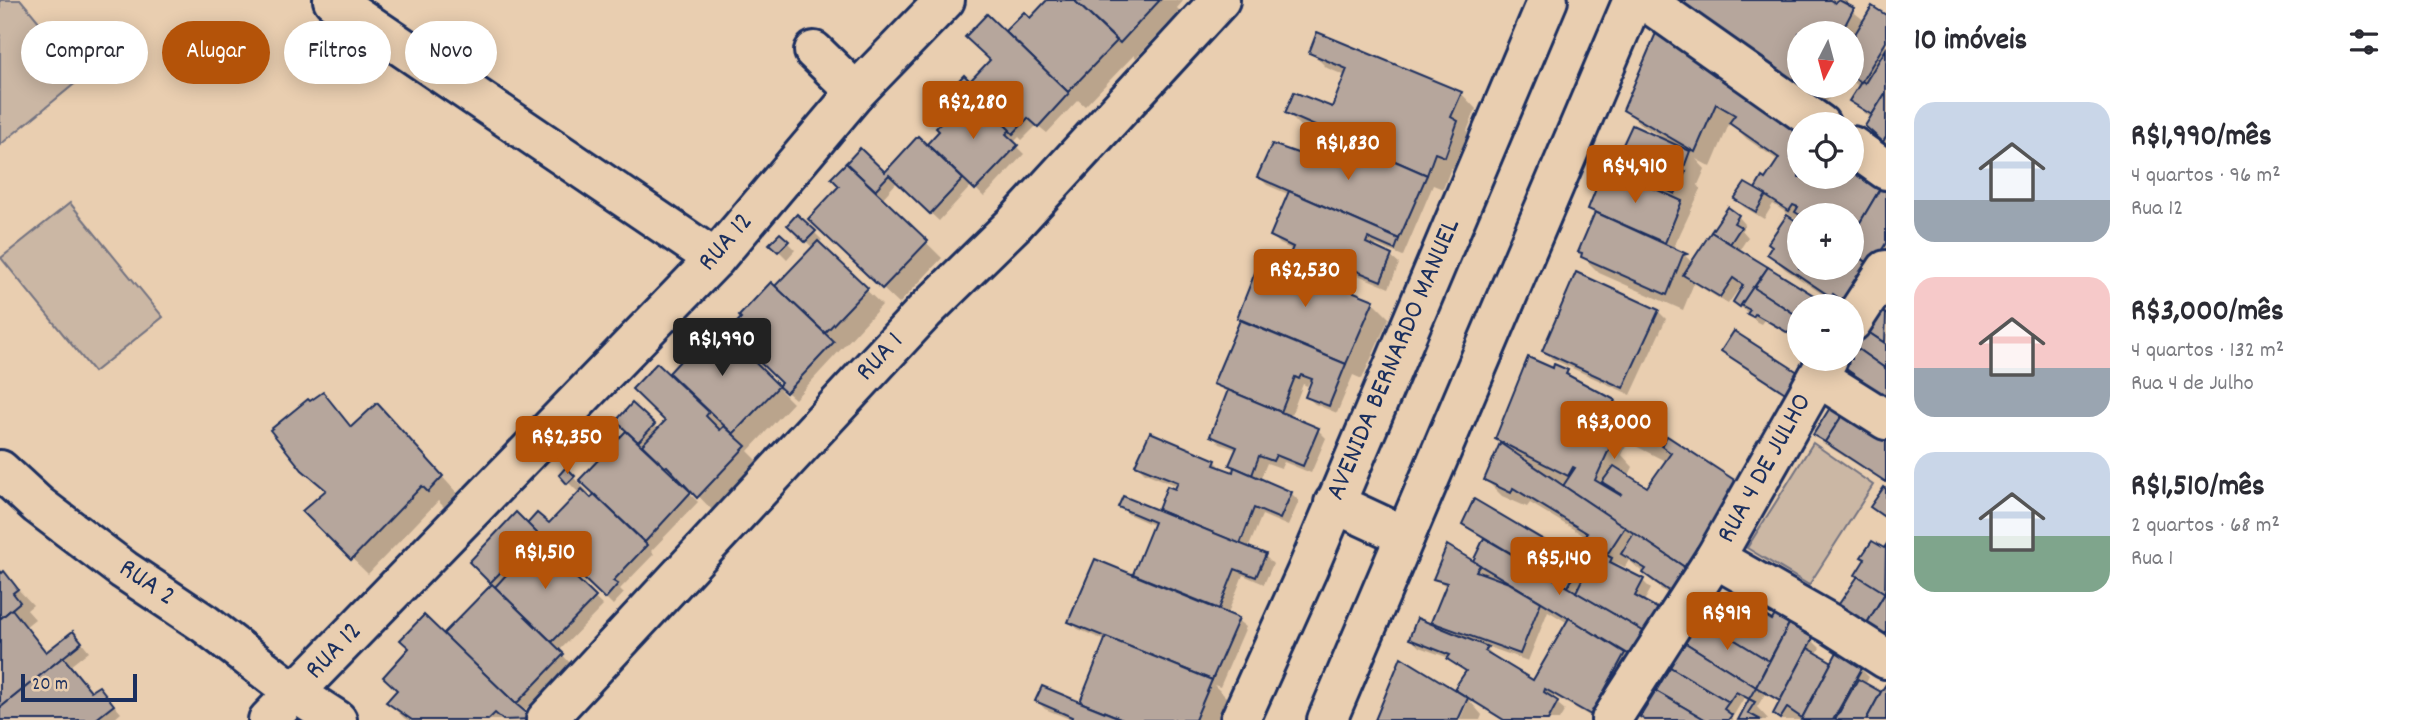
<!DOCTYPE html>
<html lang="pt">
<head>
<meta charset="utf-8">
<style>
  body { margin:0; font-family:Dekko,sans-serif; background:#f7f7f7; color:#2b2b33; height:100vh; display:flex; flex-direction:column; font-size:26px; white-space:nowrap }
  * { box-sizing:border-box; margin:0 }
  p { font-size:23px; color:#7c7c81 }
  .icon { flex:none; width:38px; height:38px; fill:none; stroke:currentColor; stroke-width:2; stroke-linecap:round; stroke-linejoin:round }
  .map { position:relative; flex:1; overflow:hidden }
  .drawer { display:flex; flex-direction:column; background:#fff; width:525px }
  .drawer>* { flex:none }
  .guide { position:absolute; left:21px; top:21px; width:665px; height:63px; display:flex; gap:14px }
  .needle { width:46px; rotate:186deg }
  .tools { position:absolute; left:1787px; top:21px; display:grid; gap:14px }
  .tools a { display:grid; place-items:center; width:77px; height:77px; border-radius:50%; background:#fff; box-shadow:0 4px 18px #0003; font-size:35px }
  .scale { position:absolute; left:21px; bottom:18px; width:116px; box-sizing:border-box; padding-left:7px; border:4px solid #1b2f5e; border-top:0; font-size:19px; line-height:24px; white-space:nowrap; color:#1b2f5e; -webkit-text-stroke:5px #e9ceb0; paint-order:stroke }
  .price { position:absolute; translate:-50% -60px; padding:0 16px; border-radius:7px; background:#b45309; color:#fff; font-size:23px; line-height:46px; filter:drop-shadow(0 2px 4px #0008) }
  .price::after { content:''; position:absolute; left:50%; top:42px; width:21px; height:16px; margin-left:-10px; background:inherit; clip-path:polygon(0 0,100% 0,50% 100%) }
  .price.selected { background:#222; color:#fff }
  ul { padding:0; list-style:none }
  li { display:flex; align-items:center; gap:21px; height:175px; padding:0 28px }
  li span { display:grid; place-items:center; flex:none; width:196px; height:140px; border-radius:21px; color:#555 }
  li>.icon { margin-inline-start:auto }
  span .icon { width:84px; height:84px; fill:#fffc; stroke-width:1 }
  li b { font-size:30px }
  h2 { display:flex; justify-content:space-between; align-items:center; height:84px; padding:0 28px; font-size:30px }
  .chip { padding:0 24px; border-radius:32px; background:#fff; box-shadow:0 4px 18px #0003; font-size:24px; line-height:63px }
  .chip.selected { background:#b45309; color:#fff }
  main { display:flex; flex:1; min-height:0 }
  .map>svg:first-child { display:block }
  .green { fill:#cbb7a4; stroke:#737381; stroke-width:2 }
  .shadow { fill:#0003; fill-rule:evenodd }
  .building { fill:#b6a69c; stroke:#1b2f5e; stroke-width:2 }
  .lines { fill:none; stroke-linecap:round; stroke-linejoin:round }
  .minor-casing { stroke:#1b2f5e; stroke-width:44 }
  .major-casing { stroke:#1b2f5e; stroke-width:44 }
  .minor { stroke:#e9ceb0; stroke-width:38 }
  .major { stroke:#e9ceb0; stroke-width:38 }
  .labels { text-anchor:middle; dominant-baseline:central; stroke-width:5; stroke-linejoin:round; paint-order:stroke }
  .street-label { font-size:28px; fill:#1b2f5e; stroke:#e9ceb0 }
</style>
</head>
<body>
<main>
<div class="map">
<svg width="1886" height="720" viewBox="0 0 1886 720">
  <rect width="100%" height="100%" fill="#e9ceb0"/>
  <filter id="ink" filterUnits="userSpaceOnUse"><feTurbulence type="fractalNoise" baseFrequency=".0143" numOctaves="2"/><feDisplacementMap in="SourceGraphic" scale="14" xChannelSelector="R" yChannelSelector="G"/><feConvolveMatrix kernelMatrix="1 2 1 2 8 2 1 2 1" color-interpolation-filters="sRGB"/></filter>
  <g filter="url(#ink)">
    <g class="green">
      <path d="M0,0h21l63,76 -84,69z"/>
      <path d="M70,203l93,114 -69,55 -93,-114z"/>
      <path d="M1813,443l60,42 -64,100 -62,-37z"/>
    </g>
    <g class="shadow">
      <path d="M1049,0h135l-7,8 3,3 -44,47 -2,-3 -49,51 -7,-6 -31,33 -10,-8 -15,15 -3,-3 -6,6 11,11 -40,43 -12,-12 -33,36 -42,-39 -15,17 60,59 -43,46 -73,-69 16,-49 -8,-8 26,-27 25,23 42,-27 46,-55 -3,-9 22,-23 13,-26 18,-20 7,7z"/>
      <path d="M1676,0h173l-3,6 19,15 21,-4v129l-12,-12 -2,-15 -21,-18 9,-14 -8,-6v-48h-53v53h37l-12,21z"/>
      <path d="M1657,34l142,96v47h53v-13l34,22v212l-48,-36 2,-3h12v-18l14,-21 -26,-14 -55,-37 -16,-16 30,-28v43h53v-53h-53v6l-26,-17 -9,15 -20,-12 -8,-8 20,-8 9,-9 14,-21 -32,-22 -17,-17 -19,45 -15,-8 9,10 -7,16 3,4 -28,60 10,5 10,9 45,-47 7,8 -3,6 6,7 -9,14 89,55h-29v35l-35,-21 -3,4 -4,-2 -22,-21 11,-17 -2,-2 -16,22 -34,-21 -11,27 -84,-37 -16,-16 -3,-6 16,-36 -6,-7 37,-30 -12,-12 45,-30 -19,-11 -16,-16z"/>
      <path d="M1311,52l150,41 15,16 -9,22 6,7 -12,33 -10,-3 -8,21 -10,-4 -30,71 -27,-11 -2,4 17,8 8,7 -10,24 -41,-17 -7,18 32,13 16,16 -27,61 -9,-4 -16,38 -22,-9 -8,-7 6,-14 -4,-1 -2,4 -4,-2 -13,34 28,12 8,8 -15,35 -27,-11 -3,6 -14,-5 -7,17 31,13 8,8 -11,25 -26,-11 -14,34 17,7 8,8 -9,20 -21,-9 -15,38 18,14 -26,60 -6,-2 13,13 -10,22h-145l-27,-11 -8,-8 44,3 25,-63 -28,-12 -8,-7 64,-46 21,-50 -27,-12 -8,-8 39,6 9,-24 8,3 2,-5 -33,-13 -8,-8 78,-4 8,8 11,6 2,-6 -5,-4 6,-15 -17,-6 -8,-8 17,-42 -13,-10 25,-63 -2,-3 47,-51 7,-17 -13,-6 -8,-8 18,-41 -23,-10 -8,-8 57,-23 7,-17 -20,-8 -16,-16 46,-4 13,-33 -19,-8z"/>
      <path d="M798,216l24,24 -4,4 64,61 -87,94 -13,-11 -2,2 13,13 -45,48 12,12 -46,49 -31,-32 -3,4 18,18 -47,49 3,3 -34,35 4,4 -11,12 -52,-51 -6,6 48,46 -44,45 11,12 -47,49 9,8h-125l-3,-2 -16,-16 55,-66 51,-52 -23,-22 56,-36h22l31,-32 -19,-19 5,-5 23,23 -2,3 5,4 5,-5 -15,-15 46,-49 4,-26 27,25 8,-9 2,-45 49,-47 60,59 5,-5 -55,-49 58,-36 27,-50 -24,-23zM645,446l10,10 -3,2 -7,-7z"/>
      <path d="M780,235l15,15 -8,9 -15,-15z"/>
      <path d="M1658,311l8,8 -35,76 -79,-36 -7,-8z"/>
      <path d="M1724,350l79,27 -4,25 -68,-44z"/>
      <path d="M1554,370l13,2 9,9 38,20 9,9 34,21 10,9 71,45 -52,122 -25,-18 -32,-29 -4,7 -11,-5 29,19 8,8 -8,14 15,8 8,8 -69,101 -43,-24 -2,3 13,11 -6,10h-57l-33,-20 13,15 -2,5h-20l8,-19h-4l-8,19h-80l86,-25 -5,-6 10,-16 -18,-15 -30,-11 -8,-8 31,-9 -9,-9 14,-34 -12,-9 39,-15 12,-23 -22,-16 115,39 13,11 11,-21 -15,-15 -58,-35 -3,4 -25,-11 -16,-16 15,-37 -4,-4zM1628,442l39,20 -19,28 -20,-13 5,-10 -11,-12zM1553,478l13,7 -2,3 -12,-8zM1548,611l20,12 -34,60 -41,-25 1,-2 -11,-11 45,16z"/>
      <path d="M323,394l30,34 40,-6 64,71 -13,14 -6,-6 -70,73 -64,-62 23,-21 -24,-22 7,-65z"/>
      <path d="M1815,435l71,3v45l-63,-40z"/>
      <path d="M1886,549v94l-41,-25z"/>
      <path d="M0,570l33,35 -6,5 8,9 -10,8 22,27 34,-13 8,10 -19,15 22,27 14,3 15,17 -8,7h-113z"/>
      <path d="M1753,617l19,5 3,-4 37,22 8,8 -4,7 15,8 30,6 8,8 -4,8 15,9 6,-7v33h-104l-7,-6 6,-11 -16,-9 -8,13 12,13h-29l10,-19 -6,-3 -12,20 2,2h-88l62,-95z"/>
    </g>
    <g class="building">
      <path d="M1047,0h27l43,41 -49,51 -63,-61 19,-19 6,6z"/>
      <path d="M1074,0h86l-40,43z"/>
      <path d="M1674,0h156l5,3 4,-3 15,8 -13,25h-42v53h13l-4,7z"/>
      <path d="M1872,6l14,9v27l-24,39 3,2 21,-34v43l-14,23 -23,-14 12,-19 -9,-5v-38z"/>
      <path d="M987,14l82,79 -31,34 -10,-9 -15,16 -54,-54 5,-5 6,6 20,-21 -25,-23z"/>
      <path d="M1659,31l140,97v19l-8,11 5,3 3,-5v21h53v-15l32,20 -32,54v-21h-52l-5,-3 3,-5 -5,-2 -4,6 -34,-22 7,-12 3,2 14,-21 -50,-35 6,-8 -19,-11 -21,48 -72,-42 33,-77z"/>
      <path d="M1317,32l145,60 -11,25 7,4 -13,36 -10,-4 -8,22 -142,-62 9,-21 38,15 15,-38 -38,-16z"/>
      <path d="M971,92l39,38 -4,4 12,11 -43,45 -48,-46 12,-13 -3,-3z"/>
      <path d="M1886,92v45l-3,5 -18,-16z"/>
      <path d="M1632,125l58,26 -7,19 3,1 -11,23 -62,-28z"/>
      <path d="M1324,130l103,45 -28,64 -142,-62 15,-33 34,12 5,-6 4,1z"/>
      <path d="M918,136l45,43 -33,35 -41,-39 -14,15 -29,-27 14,-15 25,24z"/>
      <path d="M846,163l82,78 -46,48 -74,-70 31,-33 -8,-8z"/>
      <path d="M1605,166l77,35 -17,42 -77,-34z"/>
      <path d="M1884,182l2,2v59l-14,23 -20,-14v-16z"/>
      <path d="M1745,183l21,12 -10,17 -22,-13z"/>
      <path d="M1289,191l110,48 -4,11 -27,-12 -2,5 26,12 -11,26 -41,-17 -8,20 -47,-19 8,-18 -23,-11z"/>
      <path d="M1728,207l11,8 -5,8 7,4 -11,17 -19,-12z"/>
      <path d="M1595,212l92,42 -4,1 -16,40 -86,-38 1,-4 -4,-1z"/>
      <path d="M797,214l19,17 -11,11 -18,-17z"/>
      <path d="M1787,215l12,8v45h53v-16l20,14 -24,39 -15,-11 -2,3 -64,-43 5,-8 -4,-3z"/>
      <path d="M1711,232l57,35 -28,40 -7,-5 10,-17 -10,-7 -13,19 -37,-22z"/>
      <path d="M780,233l9,8 -11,11 -9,-8z"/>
      <path d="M818,241l50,47 -43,45 -50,-47z"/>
      <path d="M1262,255l112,45 -28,64 -109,-46z"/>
      <path d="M1768,267l63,39h-32v11l-45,-29z"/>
      <path d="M1576,272l83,38 -36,78 -81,-37z"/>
      <path d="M771,282l63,60 -48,51 -8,-7 3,-3 -39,-38 -2,3 -14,-14 15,-16 -2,-2z"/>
      <path d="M1753,287l46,30v22l-44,-25 -2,3 -6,-3 3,-4 -9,-5z"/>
      <path d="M1873,306l13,8 -1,29 -26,-17z"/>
      <path d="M1240,320l106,44 -17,42 -24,-9 7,-18 -11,-4 -2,4 -4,-2 -14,35 -68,-28z"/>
      <path d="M718,326l61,60 -46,48 -64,-61 12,-13 -7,-6 8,-8 -5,-5 10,-10 14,13z"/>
      <path d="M1859,326l27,18v25l-34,-24v-7z"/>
      <path d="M1734,331l70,45 -14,20 -69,-45z"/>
      <path d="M1852,345l34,24v28l-50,-35 2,-3h14z"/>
      <path d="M1528,357l25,11 1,-4 14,6 -2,4 49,26 -1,2 44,28 -8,14 -45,-22 -7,15 14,6 -17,37 25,15 1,-1 -19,-12 12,-16 33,21 24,-34 -10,-7 6,-10 72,47 -53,85 -123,-82 12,-18 -2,-1 -5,9 -73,-37z"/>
      <path d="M657,363l52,49 -3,4 14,14 4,-4 22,20 -49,52 -30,-32 -2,1 -23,-22 23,-24 -33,-32z"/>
      <path d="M1228,390l91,38 -16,38 -27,-11 -3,6 -14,-5 -7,19 -23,-10 8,-18 -27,-11z"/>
      <path d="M323,392l28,35 26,-24 66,73 -15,16 -6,-6 -71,74 -49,-49 24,-21 -24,-20 -32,-40 38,-31 2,2z"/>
      <path d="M632,403l23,21 -17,18 -22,-21z"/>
      <path d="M1833,403l12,8 -20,31 -12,-7z"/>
      <path d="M1845,411l41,25v46l-61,-40z"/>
      <path d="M626,431l65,61 -46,50 -66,-62z"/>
      <path d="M1150,432l66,28 -2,5 19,7 1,-5 58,25 -12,27 -26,-11 -14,36 -82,-34 9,-24 8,3 3,-7 -43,-17z"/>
      <path d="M1500,443l125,84 -17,26 -24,-16 3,-4 -74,-45 -2,5 -27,-13z"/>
      <path d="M566,467l9,9 -8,8 -8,-9z"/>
      <path d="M1884,487l2,2v29l-16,-11z"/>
      <path d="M582,489l9,9 3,-4 53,51 -34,36 5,3 -13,15 -78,-75 10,-11 12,10z"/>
      <path d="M1123,496l143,58 -10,23 -21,-8 -16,40 -86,-35 21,-52 -36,-15z"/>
      <path d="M1474,499l107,63 -13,25 -106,-63z"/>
      <path d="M516,512l22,22 -48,49 -21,-21z"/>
      <path d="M1634,533l52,35 -16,24 -27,-19 3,-4 -25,-15z"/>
      <path d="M541,537l11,10 -4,4 48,46 -44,45 -57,-55z"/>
      <path d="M1484,538l161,94 -15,23 -157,-94z"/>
      <path d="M1872,541l12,7 2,-3 -1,48 -30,-18 10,-16 -4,-2z"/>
      <path d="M1447,545l33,20 -4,6 33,12 32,19 -21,52 -89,-32 16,-39 -14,-4z"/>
      <path d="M1601,552l11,6 -2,4 34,17 -9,17 24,13 -14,23 -69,-40 11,-23 4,2z"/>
      <path d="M1095,559l144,59 -27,62 -144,-58z"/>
      <path d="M0,571l2,2 2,-2 14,18 -5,4 7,9 -20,17z"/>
      <path d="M1858,576l27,17 -21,35 -29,-18z"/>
      <path d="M492,584l72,70 -48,50 -73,-70z"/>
      <path d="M1886,592v50l-22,-14z"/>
      <path d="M1723,596l30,19 3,-5 16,10 3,-5 14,9 -20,37 -62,-38z"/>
      <path d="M12,609l34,43 27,-21 9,11 -82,66v-89z"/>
      <path d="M424,615l92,89 18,15 -31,1 -8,-7 -7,7h-76l-26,-18 11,-12 -14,-13 26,-29 -9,-8z"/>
      <path d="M1417,618l71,29 -3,4 48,29 36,-62 56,35 -34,62 -46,-26 -1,3 14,9 -10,19h-44l-50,-31 12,-18 -19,-12 3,-4 -41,-16z"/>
      <path d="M1699,618l70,43 -13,26 -72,-45z"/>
      <path d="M1789,624l24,14 -33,63 -24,-14z"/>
      <path d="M1106,637l106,43 -17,40h-70l-45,-18z"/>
      <path d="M1684,642l72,45 -7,12 -13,-7 -7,10 -59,-35z"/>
      <path d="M1808,648l24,14 -30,56 -15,-10 -7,11 -7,-5z"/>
      <path d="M1837,652l25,16 -29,52h-32z"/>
      <path d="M63,657l28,34 8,-5 15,19 -19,15h-95v-12z"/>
      <path d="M1401,657l67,41 -10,22h-83z"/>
      <path d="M1670,667l59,35 -5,7 8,6 -4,5h-22l-50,-29z"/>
      <path d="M1858,679l23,13 -15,28h-31z"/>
      <path d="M1886,684v36h-20l15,-28z"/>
      <path d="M1042,686l38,16 45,18h-54l1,-3 -37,-16z"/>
      <path d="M1656,691l50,29h-61l-5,-3z"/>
      <path d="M1749,699l6,3 -7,11 13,7h-23z"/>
    </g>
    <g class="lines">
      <g class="minor-casing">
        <g id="minor">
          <path d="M333,0l382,259"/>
          <path d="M1644,0l176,124"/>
          <path d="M814,51l42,41"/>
          <path d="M1852,146l34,24"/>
          <path d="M1852,322l34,-52"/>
          <path d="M1818,377l68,43"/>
          <path d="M0,470l38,35 86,65 81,54 90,69 42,27"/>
          <path d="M1715,558l116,66 55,35"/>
          <path d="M268,720l447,-461 141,-167 89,-92"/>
          <path d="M546,720l378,-408 91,-89 205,-223"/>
          <path d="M1611,720l104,-162 113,-199"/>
        </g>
      </g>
      <g class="major-casing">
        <g id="major">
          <path d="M1334,503l71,33"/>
          <path d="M1240,720l67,-149 241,-571"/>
          <path d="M1327,720l306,-720"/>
        </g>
      </g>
      <use href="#minor" class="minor"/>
      <use href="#major" class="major"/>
    </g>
  </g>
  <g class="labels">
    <g class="street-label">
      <text transform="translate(727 243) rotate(-49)">RUA 12</text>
      <text transform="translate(881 358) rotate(-47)">RUA 1</text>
      <text transform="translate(1395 360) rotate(-67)">AVENIDA BERNARDO MANUEL</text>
      <text transform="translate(1766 469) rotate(-61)">RUA 4 DE JULHO</text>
      <text transform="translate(146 584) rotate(34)">RUA 2</text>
      <text transform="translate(335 652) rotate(-46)">RUA 12</text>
    </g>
  </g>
</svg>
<div class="tools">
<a><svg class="needle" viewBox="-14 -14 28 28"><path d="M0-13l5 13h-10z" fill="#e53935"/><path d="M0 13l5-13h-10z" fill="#7c7c81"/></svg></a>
<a><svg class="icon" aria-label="locate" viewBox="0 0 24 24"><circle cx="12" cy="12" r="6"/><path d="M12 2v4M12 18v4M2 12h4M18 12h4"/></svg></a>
<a>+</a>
<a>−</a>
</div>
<div class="scale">20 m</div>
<b class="price" style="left:973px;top:141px">R$2,280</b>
<b class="price" style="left:1348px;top:182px">R$1,830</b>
<b class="price" style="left:1635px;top:205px">R$4,910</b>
<b class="price" style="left:1305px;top:309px">R$2,530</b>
<b class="price selected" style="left:722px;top:378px">R$1,990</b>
<b class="price" style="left:1614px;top:461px">R$3,000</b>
<b class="price" style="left:567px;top:476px">R$2,350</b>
<b class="price" style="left:545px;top:591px">R$1,510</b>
<b class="price" style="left:1559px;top:597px">R$5,140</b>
<b class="price" style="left:1727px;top:652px">R$919</b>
<div class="guide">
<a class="chip">Comprar</a>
<a class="chip selected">Alugar</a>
<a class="chip">Filtros</a>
<a class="chip">Novo</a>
</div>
</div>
<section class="drawer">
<h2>10 imóveis<svg class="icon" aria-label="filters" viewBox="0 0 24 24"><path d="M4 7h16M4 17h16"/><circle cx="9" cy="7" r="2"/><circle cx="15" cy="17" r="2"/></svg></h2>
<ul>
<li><span style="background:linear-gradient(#c9d6e8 70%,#9aa5b1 0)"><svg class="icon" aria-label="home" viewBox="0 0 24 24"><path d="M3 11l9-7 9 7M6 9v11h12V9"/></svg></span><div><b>R$1,990/mês</b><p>4 quartos · 96 m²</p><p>Rua 12</p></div></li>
<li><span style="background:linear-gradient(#f6c9c9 65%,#9aa5b1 0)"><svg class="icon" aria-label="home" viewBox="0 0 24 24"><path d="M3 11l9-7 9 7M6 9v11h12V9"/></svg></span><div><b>R$3,000/mês</b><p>4 quartos · 132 m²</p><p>Rua 4 de Julho</p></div></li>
<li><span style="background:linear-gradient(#c9d6e8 60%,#7fa58c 0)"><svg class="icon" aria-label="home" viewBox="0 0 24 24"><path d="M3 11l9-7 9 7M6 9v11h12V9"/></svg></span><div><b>R$1,510/mês</b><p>2 quartos · 68 m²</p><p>Rua 1</p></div></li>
</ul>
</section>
</main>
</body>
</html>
